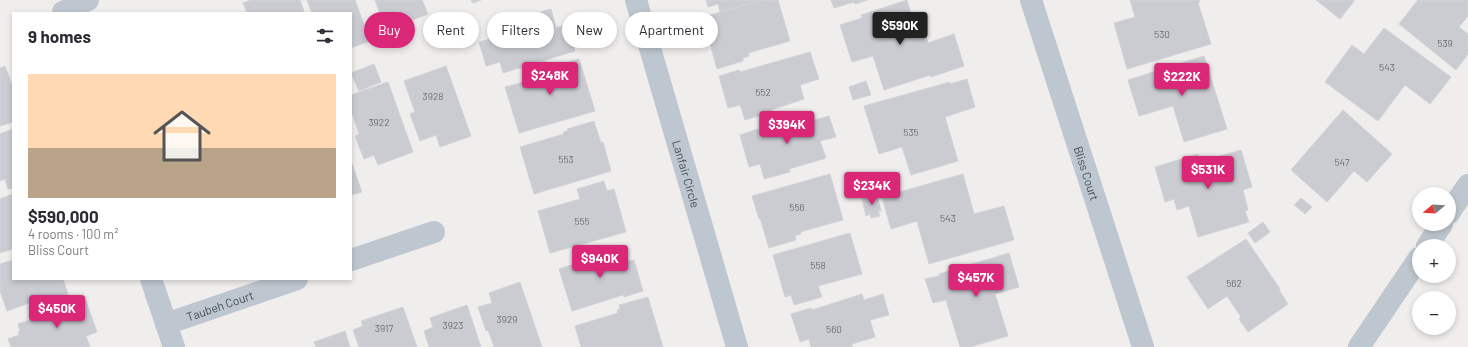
<!DOCTYPE html>
<html lang="en">
<head>
<meta charset="utf-8">
<style>
  body { margin:0; font-family:Barlow,sans-serif; background:#f7f7f7; color:#2b2b33; height:100vh; display:flex; flex-direction:column; font-size:15px; white-space:nowrap }
  * { box-sizing:border-box; margin:0 }
  p { font-size:13px; color:#7c7c81 }
  .icon { flex:none; width:22px; height:22px; fill:none; stroke:currentColor; stroke-width:2; stroke-linecap:round; stroke-linejoin:round }
  .map { position:relative; flex:1; overflow:hidden }
  .side { position:absolute; left:12px; top:12px; width:340px; height:268px; display:flex; flex-direction:column; background:#fff; border-radius:0px; box-shadow:0 2px 6px #0003 }
  .side>* { flex:none }
  .guide { position:absolute; left:364px; top:12px; width:380px; height:36px; display:flex; gap:8px }
  .needle { width:26px; rotate:252deg }
  .fabs { position:absolute; left:1412px; top:187px; display:grid; gap:8px }
  .fabs a { display:grid; place-items:center; width:44px; height:44px; border-radius:50%; background:#fff; box-shadow:0 2px 6px #0003; font-size:20px }
  .price { position:absolute; translate:-50% -34px; padding:0 9px; border-radius:4px; background:#db2777; color:#fff; font-size:13px; line-height:26px; filter:drop-shadow(0 1px 2px #0008) }
  .price::after { content:''; position:absolute; left:50%; top:24px; width:12px; height:9px; margin-left:-6px; background:inherit; clip-path:polygon(0 0,100% 0,50% 100%) }
  .price.current { background:#222; color:#fff }
  ul { padding:0; list-style:none }
  li { display:grid; align-content:center; gap:8px; height:212px; padding:0 16px }
  li+li { border-top:1px solid #e1e1e2 }
  li span { display:grid; place-items:center; height:124px; border-radius:0px; color:#555 }
  li>.icon { margin-inline-start:auto }
  span .icon { width:72px; height:72px; fill:#fffc; stroke-width:1 }
  li b { font-size:17px }
  h2 { display:flex; justify-content:space-between; align-items:center; height:48px; padding:0 16px; font-size:17px }
  .chip { padding:0 14px; border-radius:18px; background:#fff; box-shadow:0 2px 6px #0003; font-size:14px; line-height:36px }
  .chip.current { background:#db2777; color:#fff }
  .map>svg:first-child { display:block }
  .building { fill:#caccd2; stroke:#d1d3d8 }
  .lines { fill:none; stroke-linecap:round; stroke-linejoin:round }
  .minor { stroke:#bec7cf; stroke-width:22 }
  .labels { text-anchor:middle; dominant-baseline:central; stroke-width:3; stroke-linejoin:round; paint-order:stroke }
  .number-label { font-size:10px; fill:#676f77 }
  .street-label { font-size:12px; fill:#465059; stroke:#fff }
</style>
</head>
<body>
<div class="map">
<svg width="1468" height="347" viewBox="0 0 1468 347">
  <rect width="100%" height="100%" fill="#f0eded"/>
  <g class="building">
    <path d="M251,0h49l4,11 -3,2h-54l-4,-10z"/>
    <path d="M307,0h48l15,41 -19,7v-35h-39z"/>
    <path d="M375,0h47l6,14 -42,16z"/>
    <path d="M471,0h10l-8,3z"/>
    <path d="M706,0h57l-43,12 -2,-8 -10,3z"/>
    <path d="M763,0h15l12,41 -42,12 1,3 -6,2v3l-26,8 -14,-52z"/>
    <path d="M831,0h37l-13,4 -1,-2 -20,6z"/>
    <path d="M907,0l6,21 8,-2 7,24 26,-9 10,32 -33,11 -1,-2 -46,15 -11,-34 -21,6 -12,-37 22,-7 -1,-3z"/>
    <path d="M1130,0h69l1,2 -2,1 13,41 -84,25 -13,-46 21,-6z"/>
    <path d="M1316,0h39l-15,19z"/>
    <path d="M1418,0h50v16l-9,11 9,7v20l-12,16 -57,-46z"/>
    <path d="M551,9l5,19 11,-4 8,27 -72,22 -3,-11 -14,4 -7,-24 15,-4 -2,-8 32,-10 -1,-3z"/>
    <path d="M1384,28l67,49 -21,27 -25,-19 -27,36 -53,-39 27,-37 12,9z"/>
    <path d="M810,52l9,27 -19,6 4,14 -33,11 1,2 -27,8 -5,-15 -12,3 -9,-32 20,-6 1,2z"/>
    <path d="M1204,56l23,73 -43,13 -11,-36 -34,10 -11,-36z"/>
    <path d="M579,59l16,52 -76,22 -14,-46 30,-8 -4,-14 14,-4 3,11 5,-2 -1,-3z"/>
    <path d="M374,64l7,18 -22,9 -8,-18z"/>
    <path d="M5,66l8,22v34l-13,4v-58z"/>
    <path d="M446,66l25,70 -31,11 -4,-12 -16,6 -10,-27 5,-2 -11,-31z"/>
    <path d="M967,79l8,28 -30,10 13,44 -47,14 -9,-28 -23,7 -15,-48 86,-24v2z"/>
    <path d="M866,81l5,14 -18,5 -4,-13z"/>
    <path d="M388,82l25,70 -35,13 -4,-10 -10,4 -9,-23 4,-2 -8,-24v-15z"/>
    <path d="M1343,110l49,44 -25,28 -13,-11 -27,31 -36,-32z"/>
    <path d="M810,116l1,5 18,-5 7,21 -16,4 6,17 -37,11 1,3 -26,7 -4,-15 -11,3 -9,-32 18,-6 1,2z"/>
    <path d="M594,121l7,22 2,-1 8,29 -77,23 -14,-47 44,-13 -1,-2 5,-1 -1,-2z"/>
    <path d="M13,129v59l-5,1 -3,-10 -5,2v-47z"/>
    <path d="M1241,150l11,37 -9,3 5,20 -3,1 4,11 -51,15 -9,-31 -12,4 -3,-11 -9,3 -10,-35 43,-13 2,8z"/>
    <path d="M351,161l11,31 -11,3z"/>
    <path d="M830,174l13,46 -43,12 1,2 -6,2 1,4 -27,8 -9,-30 -1,1 -7,-23z"/>
    <path d="M963,174l11,40 30,-8 10,34 -85,24 -12,-43 -26,8 -9,-32z"/>
    <path d="M604,181l3,10 7,-2 12,43 -76,21 -12,-42 42,-12 -3,-10z"/>
    <path d="M13,194v55l-13,4v-54z"/>
    <path d="M877,195l4,16h-3l2,5 -9,2 -1,-4 -4,2 -4,-17z"/>
    <path d="M1301,198l11,9 -7,7 -11,-9z"/>
    <path d="M1263,222l7,10 -15,11 -7,-10z"/>
    <path d="M850,233l12,41 -44,12 4,11 -28,8 -3,-10 -6,2 -12,-42z"/>
    <path d="M1246,239l34,50 -1,1 9,14 -40,28 -9,-13 2,-2 -14,-21 -19,13 -21,-32z"/>
    <path d="M617,247l5,16 12,-3 9,31 -19,6 -1,-2 -51,16 -13,-42 33,-11 -1,-3z"/>
    <path d="M1009,253l10,34 -24,7 13,42 -38,11h-10l-14,-47 -13,3 -8,-24 14,-3v-2z"/>
    <path d="M13,260v19h50l5,15 -27,9 -1,-4 -33,12 -7,-20v-27z"/>
    <path d="M520,282l22,65h-48l-6,-17 -2,1 -8,-24 14,-4 -3,-10z"/>
    <path d="M862,294l2,6 19,-6 6,21 -19,5 5,17 -23,7v3h-41l-2,-8 -9,3 -9,-28 20,-6 1,2z"/>
    <path d="M648,297l15,50h-82l-6,-21 43,-13 -1,-3 3,-1 -1,-4z"/>
    <path d="M86,301l11,31 -11,4 4,11h-79l-3,-8 11,-4 -1,-3 2,-1 -2,-7z"/>
    <path d="M467,305l14,42h-52l-5,-16 9,-4 -3,-9z"/>
    <path d="M403,307l14,40h-58l-6,-17 10,-4 -2,-5z"/>
    <path d="M345,331l5,16h-34l-2,-5z"/>
  </g>
  <g class="lines">
    <g class="minor">
      <path id="s1" d="M636,0l101,347"/>
      <path id="s2" d="M1031,0l112,347"/>
      <path d="M63,13v-1l25,-12"/>
      <path d="M1449,213l19,-28"/>
      <path d="M1427,246l15,-22"/>
      <path d="M351,260l83,-28"/>
      <path d="M151,279l23,68"/>
      <path id="s3" d="M166,324l131,-45"/>
      <path d="M1359,347l60,-89"/>
    </g>
  </g>
  <g class="labels">
    <g class="number-label">
      <text x="1162" y="34">530</text>
      <text x="1445" y="43">539</text>
      <text x="1387" y="67">543</text>
      <text x="763" y="92">552</text>
      <text x="433" y="96">3928</text>
      <text x="379" y="122">3922</text>
      <text x="911" y="132">535</text>
      <text x="566" y="159">553</text>
      <text x="1342" y="162">547</text>
      <text x="797" y="207">556</text>
      <text x="948" y="218">543</text>
      <text x="582" y="221">555</text>
      <text x="818" y="265">558</text>
      <text x="1234" y="283">562</text>
      <text x="507" y="319">3929</text>
      <text x="453" y="325">3923</text>
      <text x="384" y="328">3917</text>
      <text x="834" y="329">560</text>
    </g>
    <g class="street-label">
      <text stroke="none"><textPath href="#s1" startOffset="181">Lanfair Circle</textPath></text>
      <text stroke="none"><textPath href="#s2" startOffset="182">Bliss Court</textPath></text>
      <text stroke="none"><textPath href="#s3" startOffset="57">Taubeh Court</textPath></text>
    </g>
  </g>
</svg>
<div class="fabs">
<a><svg class="needle" viewBox="-14 -14 28 28"><path d="M0-13l5 13h-10z" fill="#e53935"/><path d="M0 13l5-13h-10z" fill="#7c7c81"/></svg></a>
<a>+</a>
<a>−</a>
</div>
<b class="price current" style="left:900px;top:46px">$590K</b>
<b class="price" style="left:550px;top:96px">$248K</b>
<b class="price" style="left:1182px;top:97px">$222K</b>
<b class="price" style="left:787px;top:145px">$394K</b>
<b class="price" style="left:1208px;top:190px">$531K</b>
<b class="price" style="left:872px;top:206px">$234K</b>
<b class="price" style="left:600px;top:279px">$940K</b>
<b class="price" style="left:976px;top:298px">$457K</b>
<b class="price" style="left:57px;top:329px">$450K</b>
<div class="guide">
<a class="chip current">Buy</a>
<a class="chip">Rent</a>
<a class="chip">Filters</a>
<a class="chip">New</a>
<a class="chip">Apartment</a>
</div>
<section class="side">
<h2>9 homes<svg class="icon" aria-label="filters" viewBox="0 0 24 24"><path d="M4 7h16M4 17h16"/><circle cx="9" cy="7" r="2"/><circle cx="15" cy="17" r="2"/></svg></h2>
<ul>
<li><span style="background:linear-gradient(#ffd9b3 60%,#b9a48a 0)"><svg class="icon" aria-label="home" viewBox="0 0 24 24"><path d="M3 11l9-7 9 7M6 9v11h12V9"/></svg></span><div><b>$590,000</b><p>4 rooms · 100 m²</p><p>Bliss Court</p></div></li>
</ul>
</section>
</div>
</body>
</html>
